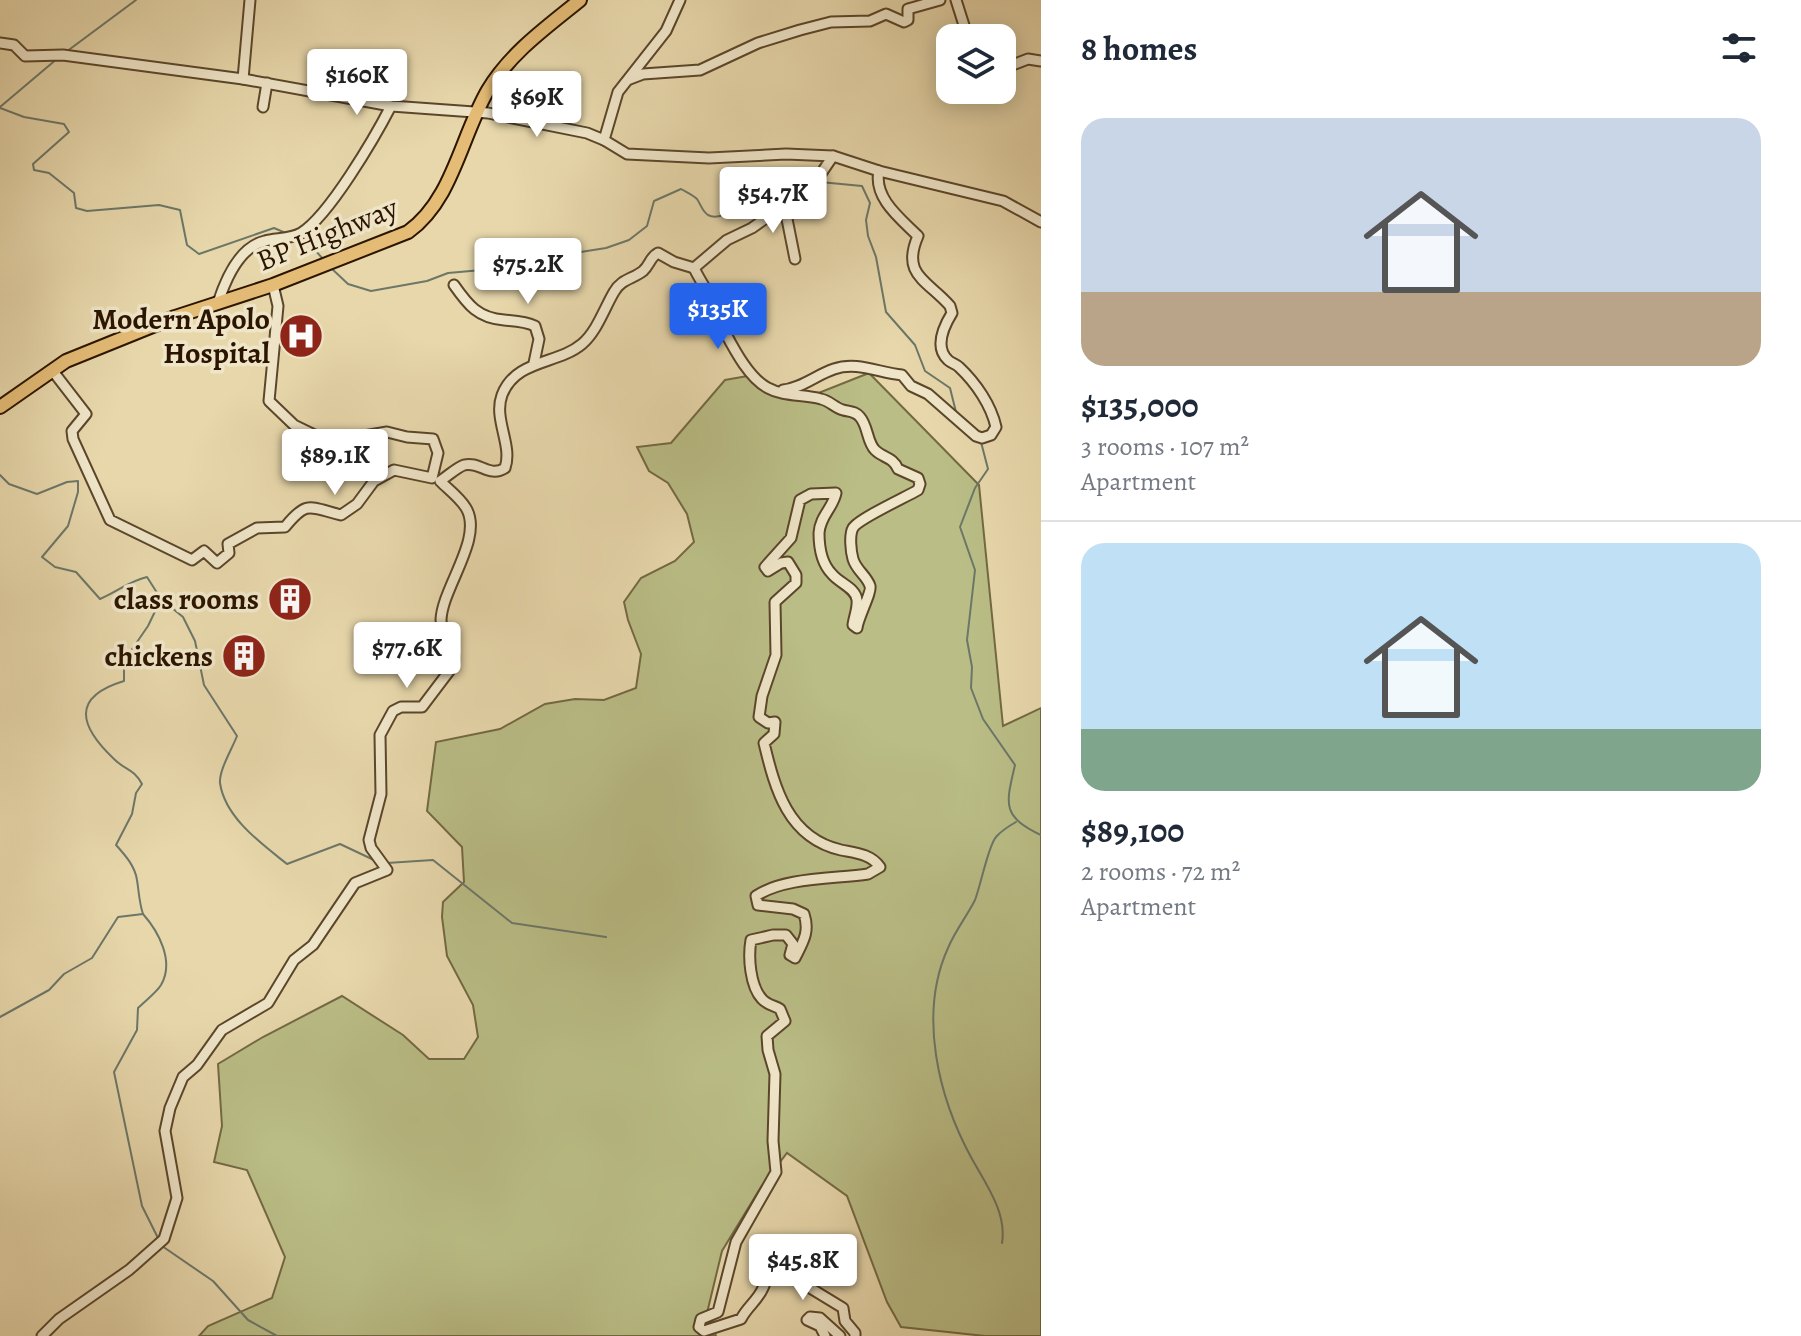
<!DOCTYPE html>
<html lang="en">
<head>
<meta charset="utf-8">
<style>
  body { margin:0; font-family:Alegreya,serif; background:#f6f6f7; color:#1f2937; height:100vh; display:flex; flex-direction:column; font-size:30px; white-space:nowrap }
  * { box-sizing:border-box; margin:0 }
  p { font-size:26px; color:#747a83 }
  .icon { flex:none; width:44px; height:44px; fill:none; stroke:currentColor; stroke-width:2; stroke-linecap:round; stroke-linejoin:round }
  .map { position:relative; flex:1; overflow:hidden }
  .drawer { display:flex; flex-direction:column; background:#fff; width:760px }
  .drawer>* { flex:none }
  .tools { position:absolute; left:936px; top:24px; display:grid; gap:16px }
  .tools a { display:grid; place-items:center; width:80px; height:80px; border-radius:16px; background:#fff; box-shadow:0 4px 20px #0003; font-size:40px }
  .price { position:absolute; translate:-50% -68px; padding:0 18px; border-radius:8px; background:#fff; color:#222; font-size:26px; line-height:52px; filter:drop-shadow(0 2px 4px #0008) }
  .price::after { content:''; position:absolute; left:50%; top:48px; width:24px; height:18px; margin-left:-12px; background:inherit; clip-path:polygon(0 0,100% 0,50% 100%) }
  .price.active { background:#2563eb; color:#fff }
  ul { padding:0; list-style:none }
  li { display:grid; align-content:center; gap:16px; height:424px; padding:0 40px }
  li+li { border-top:2px solid #e0e1e3 }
  li span { display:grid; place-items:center; height:248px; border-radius:24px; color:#555 }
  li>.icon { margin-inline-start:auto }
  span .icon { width:144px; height:144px; fill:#fffc; stroke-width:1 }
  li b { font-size:34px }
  h2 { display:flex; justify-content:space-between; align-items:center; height:96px; padding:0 40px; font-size:34px }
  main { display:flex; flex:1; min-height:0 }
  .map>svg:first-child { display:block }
  .green { fill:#babd86; stroke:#736943; stroke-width:2 }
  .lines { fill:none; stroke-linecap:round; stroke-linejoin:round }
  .stream { stroke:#6c7768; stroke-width:2 }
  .minor-casing { stroke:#5b462b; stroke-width:13 }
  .highway-casing { stroke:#2c1500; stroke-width:16 }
  .minor { stroke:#efe5c8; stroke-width:9 }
  .highway { stroke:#e4bc76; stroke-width:12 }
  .labels { text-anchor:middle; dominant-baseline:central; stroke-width:7; stroke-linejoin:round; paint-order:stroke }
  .street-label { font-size:30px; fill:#2c1500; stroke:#efe5c8 }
  .poi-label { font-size:30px; font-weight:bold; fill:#2c1500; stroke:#efe5c8; text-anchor:end }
</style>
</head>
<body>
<main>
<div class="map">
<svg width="1041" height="1336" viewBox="0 0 1041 1336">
  <rect width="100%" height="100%" fill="#e7d7ab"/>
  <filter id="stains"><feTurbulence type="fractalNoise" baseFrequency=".0025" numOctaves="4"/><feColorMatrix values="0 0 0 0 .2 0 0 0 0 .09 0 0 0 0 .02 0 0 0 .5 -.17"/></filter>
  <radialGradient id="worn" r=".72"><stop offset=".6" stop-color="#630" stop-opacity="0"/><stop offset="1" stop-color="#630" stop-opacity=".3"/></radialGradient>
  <path class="green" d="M869,373l110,112 24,241 38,-18v628h-56l-84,-9 -14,-25 -40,-106 -60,-43 -26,34 -39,64 -15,62 9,23h-517l9,-10 64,-28 13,-41 -38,-87 -33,-8 8,-36 -4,-62 45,-27 79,-41 61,39 26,24h35l14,-22 -5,-32 -26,-49 -5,-39 1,-15 21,-20 -2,-35 -35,-36 9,-69 64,-13 45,-25 30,-5 29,1 32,-12 5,-34 -13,-34 -4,-18 17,-24 34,-17 19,-19 -7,-28 -19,-31 -19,-12 -12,-24 34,-4 54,-63 28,-5 24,22 29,1z"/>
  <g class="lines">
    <g class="stream">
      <path d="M66,52l70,-52"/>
      <path d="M0,107l58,-49"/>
      <path d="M0,108l24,9 40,7 5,8 -36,32 1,6 15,3 25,20 2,15 11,3 72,-6 21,5 7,35 12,9 75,-26 14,6"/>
      <path d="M820,182l42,4 8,17 -4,17 2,16 8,21 10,55 29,33 10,26 25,17 6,24 16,14"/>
      <path d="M298,237l8,3 17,19"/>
      <path d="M330,267l18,17 23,7 56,-10 21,-8 45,-4 56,-12 57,-9 23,-8 18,-14 7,-25 27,-12c5,3 12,6 16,10 4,6 5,12 11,16 22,12 65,-45 105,-34"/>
      <path d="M981,442l7,27 -13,19 -15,39 15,43 -8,70 5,27 -1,21 12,31 32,46c-9,39 -14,51 26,70"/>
      <path d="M0,475l9,9 28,10 30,-12 11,-1v11l-10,34 -26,31 13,10 21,5 24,27c17,-7 29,-18 47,-22l14,22 22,18 12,24 9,44 33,51c-5,13 -18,34 -17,47 5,35 42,61 67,81l53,-20 36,17"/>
      <path d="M387,863l46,-3 79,63 94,14"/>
      <path d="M143,914c15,17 32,47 18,71 -5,8 -16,16 -23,23l-1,22 -23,42 28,134 17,34"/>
      <path d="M0,1017l49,-27 15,-16 28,-16 26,-41 25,-3c-4,-12 -4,-22 -6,-34 -2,-14 -12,-25 -21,-35l16,-31 4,-21 6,-9c-9,-16 -16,-13 -28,-25 -35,-33 -43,-62 10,-78v-20l24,-35 12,-25"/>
      <path d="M1002,1243c5,-30 -16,-59 -30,-84 -34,-62 -54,-145 -24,-211 7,-17 19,-32 27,-48 6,-15 13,-54 21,-63 5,-6 13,-11 20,-15"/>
      <path d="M162,1246l51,35 35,39 29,16"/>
    </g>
    <g class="minor-casing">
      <g id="minor">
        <path d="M956,0l12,38"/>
        <path d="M0,43l14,2 11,11 38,-1 180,24 148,27 97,7 99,20 17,7"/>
        <path d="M1002,69l26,-10 13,2"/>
        <path d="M243,79l7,-79"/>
        <path d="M630,79l13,-5 57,-4 58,-27 42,-13 31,-8 39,-1 16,-7 18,8 4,-2v-11l32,-9"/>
        <path d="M263,107l4,-24"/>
        <path d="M833,156l46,15 124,30 38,21"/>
        <path d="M784,204l11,55"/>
        <path d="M694,268c7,15 17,28 25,43 4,7 3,16 7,23 9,17 24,45 42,54 16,9 35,6 53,11 9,2 14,9 22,11 7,2 12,1 17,7 8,9 7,25 15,33 8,8 18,7 23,19l20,9 2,6 -2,6c-12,7 -60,29 -65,38 -4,7 -2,24 0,31 3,11 14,17 17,27 2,6 -12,32 -13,42l-4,-3c1,-8 5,-17 4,-25 -1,-12 -18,-17 -25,-26 -10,-10 -13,-27 -13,-41 1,-17 14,-25 17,-40l-25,1 -11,6 -9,38 -26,29 3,4 13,-8 7,-1 8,13v8l-21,19 1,53 -14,41 -3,21 9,6 7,-1 -1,12 -10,9c11,46 24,95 77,107 15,3 30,4 39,17l-12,7c-33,5 -84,3 -112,22l2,9 35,4 11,5c6,18 -1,28 -9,44l-5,-3 3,-11 -7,-9h-13l-22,5c-3,17 -1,46 11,59 4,5 13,7 18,10l5,12 -18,15 1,14 7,24 -2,67 3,31 -40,70 -18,70 -17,7 -2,8 5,4 37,-12c6,-12 17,-19 22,-31 10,-21 -3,-20 19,-39l8,2v20l7,9 46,28 2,13 10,12v3"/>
        <path d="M454,285c14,20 24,33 50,35 11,1 21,1 31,6l4,13 -5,24"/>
        <path d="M218,303c7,-22 21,-56 47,-62 10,-3 27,-2 36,-8 28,-17 74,-96 90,-127"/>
        <path d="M52,370l34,44 -14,17 1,8 37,81 82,40 12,-9 13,12 12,-10 -1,-9 29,-16 28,-1c22,-27 24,-20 56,-12l16,-11 17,-23 20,-11 38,8 6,-25 -5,-14 -26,-2 -20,-5 -58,10 -35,-17 -25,-24 9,-95 -5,-21"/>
        <path d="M783,390c19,-2 33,-15 51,-21 23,-8 45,4 68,6l9,11 17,8 48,42 6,2 9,-3 5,-8c-5,-22 -20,-44 -37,-60 -3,-3 -8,-4 -11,-7 -14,-13 -4,-34 4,-47l-2,-7c-23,-26 -49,-31 -32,-70 -17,-17 -45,-38 -39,-65"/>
        <path d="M42,1336l17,-17 70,-49 35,-31 13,-41 -12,-67 5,-23 13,-31 14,-12 25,-35 46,-27 26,-43 19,-15 42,-62 32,-13 -16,-22 -2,-8 12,-46 -1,-59 13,-24 8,-4h21l31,-41c6,-18 -12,-27 -12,-46 1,-32 43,-82 25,-112 -6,-10 -17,-18 -26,-27 8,-5 16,-13 24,-16 16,-4 25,13 41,3 8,-23 -12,-49 -3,-73 14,-36 55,-30 80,-51 15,-13 22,-35 32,-52 7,-13 19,-13 29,-21 7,-6 7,-14 15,-18l16,9 20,6 33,-28 25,-12 62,-44 19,-28 -47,-2 -77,4 -82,-4 -23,-14 14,-48 48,-61 14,-31"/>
        <path d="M825,1336l-5,-10 -13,-6 3,-3 10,1 20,18"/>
      </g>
    </g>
    <g class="highway-casing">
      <path id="highway" d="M0,407l66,-46 109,-44 98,-32 135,-53c45,-32 53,-96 80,-142 23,-38 59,-63 92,-90"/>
    </g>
    <use href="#minor" class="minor"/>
    <use href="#highway" class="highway"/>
  </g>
  <defs>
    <g id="hospital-disc" transform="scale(2.3)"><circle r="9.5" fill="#8f2418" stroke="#efe5c8"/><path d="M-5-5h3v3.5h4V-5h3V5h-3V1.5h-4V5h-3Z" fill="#fff"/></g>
    <g id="building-disc" transform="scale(2.3)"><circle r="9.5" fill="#8f2418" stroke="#efe5c8"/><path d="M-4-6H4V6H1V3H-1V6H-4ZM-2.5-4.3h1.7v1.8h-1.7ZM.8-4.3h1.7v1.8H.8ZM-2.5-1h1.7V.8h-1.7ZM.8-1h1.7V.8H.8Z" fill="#fff"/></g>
  </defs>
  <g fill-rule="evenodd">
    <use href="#hospital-disc" x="301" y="336"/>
    <use href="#building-disc" x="290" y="599"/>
    <use href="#building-disc" x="244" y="656"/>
  </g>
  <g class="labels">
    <g class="street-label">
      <text transform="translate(327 234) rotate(-22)">BP Highway</text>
    </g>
    <g class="poi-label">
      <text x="270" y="319">Modern Apolo<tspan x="270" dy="34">Hospital</tspan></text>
      <text x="259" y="599">class rooms</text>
      <text x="213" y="656">chickens</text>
    </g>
  </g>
  <rect width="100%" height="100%" filter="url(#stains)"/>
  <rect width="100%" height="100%" fill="url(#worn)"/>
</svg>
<div class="tools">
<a><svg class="icon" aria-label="layers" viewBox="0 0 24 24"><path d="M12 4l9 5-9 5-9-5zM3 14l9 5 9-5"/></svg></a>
</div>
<b class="price" style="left:357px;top:117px">$160K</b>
<b class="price" style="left:537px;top:139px">$69K</b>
<b class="price" style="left:773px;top:235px">$54.7K</b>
<b class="price" style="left:528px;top:306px">$75.2K</b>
<b class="price active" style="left:718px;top:351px">$135K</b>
<b class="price" style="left:335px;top:497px">$89.1K</b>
<b class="price" style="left:407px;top:690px">$77.6K</b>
<b class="price" style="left:803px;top:1302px">$45.8K</b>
</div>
<section class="drawer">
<h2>8 homes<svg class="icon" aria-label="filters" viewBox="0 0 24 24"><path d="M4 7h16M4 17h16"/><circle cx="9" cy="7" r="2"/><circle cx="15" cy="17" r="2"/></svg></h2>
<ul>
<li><span style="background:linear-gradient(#c9d6e8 70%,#b9a48a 0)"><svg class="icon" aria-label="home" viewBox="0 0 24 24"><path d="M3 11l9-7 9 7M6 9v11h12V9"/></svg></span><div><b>$135,000</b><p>3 rooms · 107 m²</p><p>Apartment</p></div></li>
<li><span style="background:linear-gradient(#bfe0f5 75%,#7fa58c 0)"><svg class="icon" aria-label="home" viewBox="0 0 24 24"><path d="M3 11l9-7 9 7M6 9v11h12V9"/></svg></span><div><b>$89,100</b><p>2 rooms · 72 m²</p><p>Apartment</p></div></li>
</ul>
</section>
</main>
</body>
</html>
